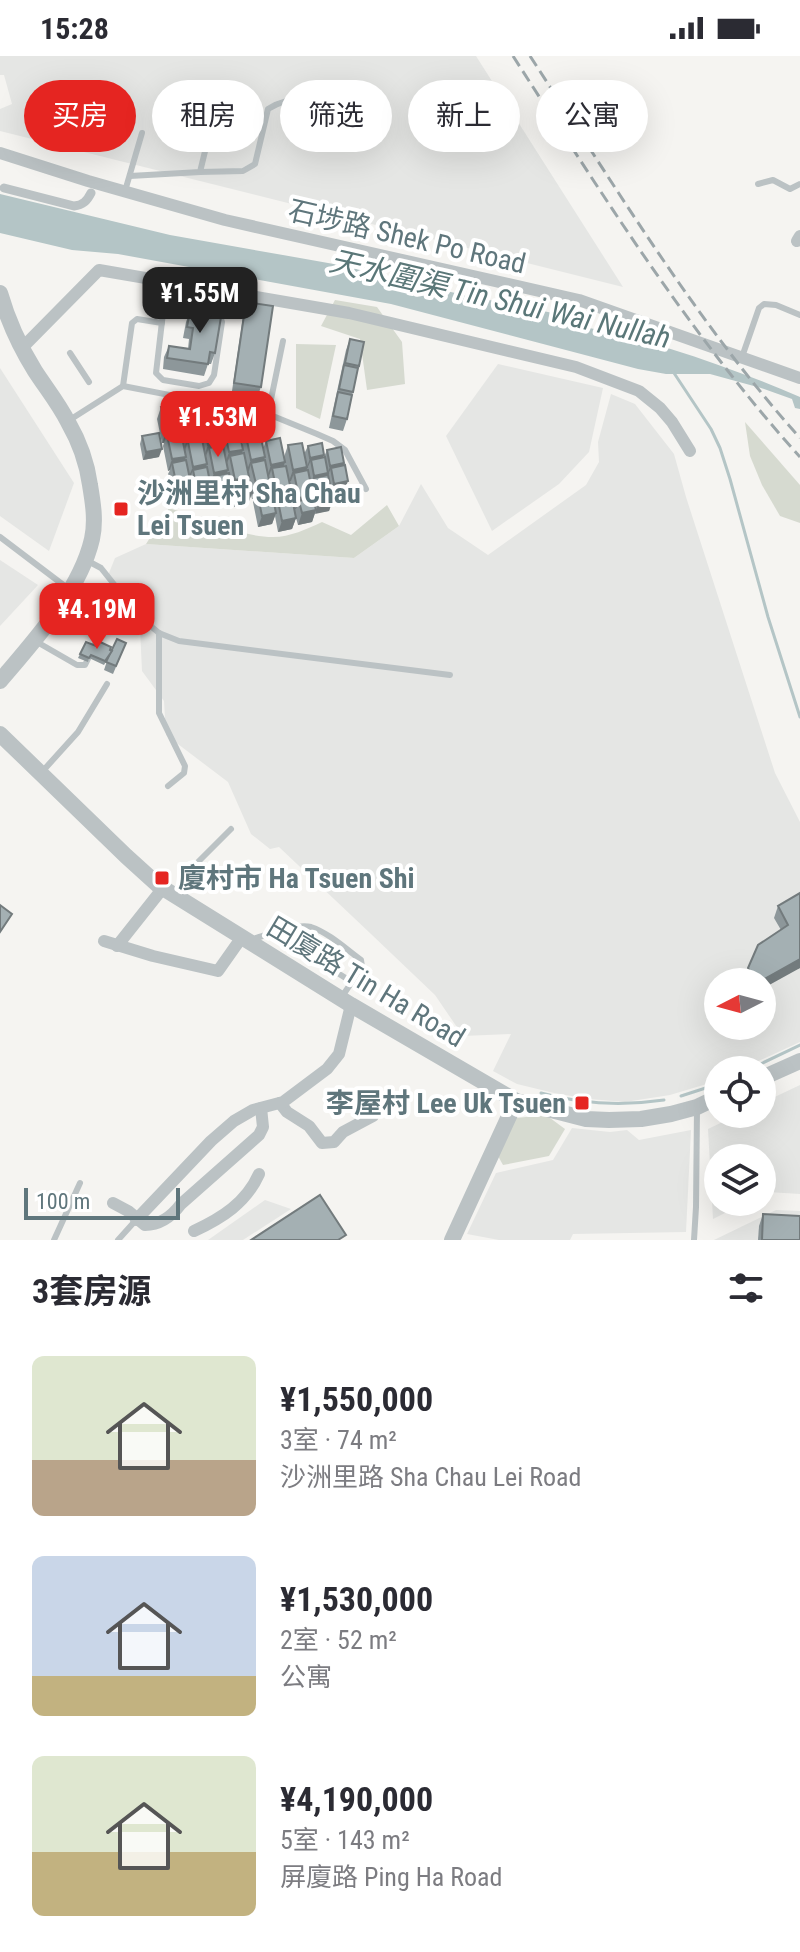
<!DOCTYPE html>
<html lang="zh">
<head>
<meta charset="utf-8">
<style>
  body { margin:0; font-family:"Roboto Condensed","Noto Sans SC",sans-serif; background:#f2f2f3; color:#2b2b33; height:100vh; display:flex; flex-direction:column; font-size:30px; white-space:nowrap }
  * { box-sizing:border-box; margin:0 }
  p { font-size:26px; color:#7c7c81 }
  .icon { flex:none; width:44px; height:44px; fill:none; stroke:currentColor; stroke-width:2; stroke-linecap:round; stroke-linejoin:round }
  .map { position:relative; height:1184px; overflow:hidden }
  .details { display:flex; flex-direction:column; background:#fff; flex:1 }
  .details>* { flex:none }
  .banner { position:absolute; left:24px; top:24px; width:752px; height:72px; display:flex; gap:16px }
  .needle { width:52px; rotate:264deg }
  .buttons { position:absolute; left:704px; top:912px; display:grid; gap:16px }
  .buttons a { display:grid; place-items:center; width:72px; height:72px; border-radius:50%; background:#fff; box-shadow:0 8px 32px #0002; font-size:40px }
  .scale { position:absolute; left:24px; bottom:20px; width:156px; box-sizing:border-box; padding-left:8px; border:4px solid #5f767c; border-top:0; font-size:22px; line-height:28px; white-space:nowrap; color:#5f767c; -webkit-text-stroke:6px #fff; paint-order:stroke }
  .price { position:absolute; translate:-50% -68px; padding:0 18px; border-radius:16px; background:#e52521; color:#fff; font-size:26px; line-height:52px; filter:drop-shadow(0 2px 4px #0008) }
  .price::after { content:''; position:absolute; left:50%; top:48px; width:24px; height:18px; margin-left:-12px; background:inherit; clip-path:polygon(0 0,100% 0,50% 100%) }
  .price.on { background:#222; color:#fff }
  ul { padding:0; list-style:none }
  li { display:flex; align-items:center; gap:24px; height:200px; padding:0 32px }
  li span { display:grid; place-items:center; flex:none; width:224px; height:160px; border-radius:12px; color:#555 }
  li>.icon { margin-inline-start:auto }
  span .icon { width:96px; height:96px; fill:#fffc; stroke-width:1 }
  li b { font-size:34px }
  h2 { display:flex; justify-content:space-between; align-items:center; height:96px; padding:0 32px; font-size:34px }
  .pill { padding:0 28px; border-radius:36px; background:#fff; box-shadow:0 8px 32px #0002; font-size:28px; line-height:72px }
  .pill.on { background:#e52521; color:#fff }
  .status { display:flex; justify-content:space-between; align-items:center; height:56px; padding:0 40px; background:#fff; direction:ltr }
  .status svg { height:22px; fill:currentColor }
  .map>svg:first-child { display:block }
  .built { fill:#e5e6e4; fill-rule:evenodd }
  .green { fill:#d6dad0 }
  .water { fill:#b4c5c6 }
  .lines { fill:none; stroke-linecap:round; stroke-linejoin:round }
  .stream { stroke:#b4c5c6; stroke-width:3 }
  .service { stroke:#bbc2c4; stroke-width:6 }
  .pedestrian { stroke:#bbc2c4; stroke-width:9 }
  .minor { stroke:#bbc2c4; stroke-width:12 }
  .tertiary { stroke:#bbc2c4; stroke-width:16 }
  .rail { stroke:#9ca6a9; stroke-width:3; stroke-dasharray:12 6; stroke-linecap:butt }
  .wall { fill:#8d979a }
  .shaded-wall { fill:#737b7d }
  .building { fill:#a4b0b3; stroke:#737b7d; stroke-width:2 }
  .poi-dot { fill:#e52521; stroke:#fff; stroke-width:3 }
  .labels { text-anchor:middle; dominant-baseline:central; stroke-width:8; stroke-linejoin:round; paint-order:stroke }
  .street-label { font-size:28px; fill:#5f767c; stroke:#fff }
  .poi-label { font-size:28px; font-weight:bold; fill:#5f767c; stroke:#fff; text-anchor:start }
  .water-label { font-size:30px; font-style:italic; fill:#5a7778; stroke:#fff }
</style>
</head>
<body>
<div class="status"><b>15:28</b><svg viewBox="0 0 49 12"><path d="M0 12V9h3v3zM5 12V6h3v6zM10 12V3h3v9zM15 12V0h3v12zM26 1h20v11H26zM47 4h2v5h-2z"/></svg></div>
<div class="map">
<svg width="800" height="1184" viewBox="0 0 800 1184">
  <rect width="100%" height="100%" fill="#f5f4f1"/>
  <g class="built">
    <path d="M0,0h476l147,231 -623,-156v-22l12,-5 -8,-29h-4z"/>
    <path d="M498,308l105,24 -14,64 -30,32 -67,47 -46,-95z"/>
    <path d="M0,312l74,115 -25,68 -49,-35z"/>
    <path d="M611,338l24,10 39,50 12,43 89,276 25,49v220l-61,28h-21v10l-8,3 -40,12 -45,7 -36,-3 -35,-6 -37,-9 -24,-13 18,-37 -48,2 -28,-41 -64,-61 -92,-87 -9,2 -19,-15 -23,-52 -62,-47 -2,-34 -22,-30 -2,-43 -33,-50 8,-20 31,-14 208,14 45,-32 22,-42 27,44 40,27 98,-70 13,-23 -1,-20zM718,926h44v44h-44z"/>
    <path d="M0,504l38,25 -38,41z"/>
    <path d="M800,1029v109l-32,-2 -6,3v-37h-44v44h29l-34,17 -5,-90 31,-15h23v-11z"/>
    <path d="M572,1072l38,4 17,-2 12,10 52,-10 -5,102 -113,2 -3,6h-71l-32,-6 29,-61 57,-13z"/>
    <path d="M265,1144l26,9 -48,31h-35z"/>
    <path d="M776,1154l24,1v29h-86z"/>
  </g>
  <g class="green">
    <path d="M335,244l42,7 25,35 3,42 -38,6 -7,-51 -39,-13z"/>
    <path d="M296,288l40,1 -16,74 -24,-11z"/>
    <path d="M745,366l55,63v38l-20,-7 -18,-31 -12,-29z"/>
    <path d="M387,449l12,21 -45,32 -208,-14 23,-36c31,10 72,29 104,29 17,0 34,-8 49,-15l29,13z"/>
    <path d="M546,1059l19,14 -16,27 -46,9 -5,-9 18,-38z"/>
  </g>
  <path class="water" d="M0,138l170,41 175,31 96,24 136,28 -2,7c77,15 153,41 225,72v12l-5,-1 -3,-9 -31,-11 -51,-14h-44l-28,-5 -247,-65 -273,-50 -46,-4 -72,-17z"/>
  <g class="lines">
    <g class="stream">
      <path d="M672,314l39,59 9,19 10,31 38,138 32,100"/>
      <path d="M748,1014l52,-25"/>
      <path d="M541,1037c40,11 82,13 123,7"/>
      <path d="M681,1040l37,-12"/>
    </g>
    <g class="service">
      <path d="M200,116l43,-1 12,-7 13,-55c25,-16 50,-11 76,-1"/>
      <path d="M130,120l70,-4 8,-33"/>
      <path d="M758,128l15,-4 17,9 10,-5"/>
      <path d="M125,135l17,-58"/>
      <path d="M171,247c10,-1 37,1 44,7 6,3 5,6 7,12l-8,53 -5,8 -10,3 -36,-6 -7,-7 7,-60 3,-6z"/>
      <path d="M70,297l19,29"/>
      <path d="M742,301l17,-49 5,-4 12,1 24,10"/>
      <path d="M123,330l9,-63 5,-4 25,4"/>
      <path d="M268,358l15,-73"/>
      <path d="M68,365l55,-35 145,28 49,20 16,7 12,9 21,39"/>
      <path d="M0,481l70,53"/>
      <path d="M86,504l15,8 40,50 18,15 20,8 271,34"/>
      <path d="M159,577v80l26,53 -1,7 -16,13"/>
      <path d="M37,586l40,23h8l18,-37c-12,-9 -30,-14 -43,-22"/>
      <path d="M41,717l37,-41 29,-48"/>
      <path d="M175,836l16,-23 40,-40"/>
      <path d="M253,883c14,-4 43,-16 58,-12 18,6 35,22 50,33l1,7 -21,31"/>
      <path d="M304,896l48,30"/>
      <path d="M54,1184l26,-57"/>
      <path d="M118,1184l18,-20"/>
      <path d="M694,1184l2,-33 1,-99"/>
    </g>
    <path class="pedestrian" d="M4,132l70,18c9,-1 13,-5 17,-13"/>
    <g class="minor">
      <path d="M0,97l88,28 137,39 354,80 221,78"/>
      <path d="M797,185l3,-5"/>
      <path d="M22,292l77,-78 250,43 227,54 63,24 21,17 12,14 18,29"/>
      <path d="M104,885l49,15 65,15 24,-34"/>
      <path d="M117,890l46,-58"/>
      <path d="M280,1047l7,9 22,14 13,17 12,-1 9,-10 30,-16"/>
      <path d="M113,1147l15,8 17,14c16,0 27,-9 36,-21l78,-69 4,-8 -2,-19"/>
      <path d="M136,1164l75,-79 23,-20 19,-11 30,-8 44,-33 12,-15 12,-49"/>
      <path d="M194,1175c28,-13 52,-28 65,-57"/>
    </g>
    <g class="tertiary">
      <path d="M0,237c8,28 20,54 35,78 11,17 24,33 33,51 11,19 19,41 22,63 3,18 6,36 2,54 -12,52 -58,102 -92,142"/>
      <path d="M0,678l126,122 32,29 193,120 165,96 70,18 23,1 32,-1 30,-5 26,-7 21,-10"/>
      <path d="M762,1022l38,-17"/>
      <path d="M452,1184l64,-139"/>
    </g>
    <g class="rail">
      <path d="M513,0c89,138 176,278 287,401"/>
      <path d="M530,0c85,130 166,266 270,382"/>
    </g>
  </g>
  <g class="wall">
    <path d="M197,246l18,51 -4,11h-3l-4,12 -41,-7 1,-12 5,-11 19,3 1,-10 -6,-1 3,-16 4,-11 4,1z"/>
    <path d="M246,246l15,85 -3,8 -26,-4 12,-81z"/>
    <path d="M350,283l14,3 -17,77 -4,12 -14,-3 17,-78z"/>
    <path d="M161,351l18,16 3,-9 18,16 3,-10 18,16 3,-8 18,17 4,-9 17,13 3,-8 18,16 4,-12 16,9 4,-8 15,11h1l3,-7 17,13v29l-12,3 1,4 -4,12 -14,2 -3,9 -14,3 -2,-7 -4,11 -14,3 -3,-16 -3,8 -14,3 -5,-25 1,-3h-2l-1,-4 -3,9 -14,3 -3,-12 2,-4 -2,1 -1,-3 -3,8 -14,3 -1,-7 -4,10 -14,3 -4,-19 -3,9 -14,3 -5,-25 2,-4 -2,1 -5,-25 1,-3h-2l-5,-24z"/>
    <path d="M142,380l17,21 -16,3 -3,-16z"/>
    <path d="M86,586l26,9 14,-8 -13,31 -9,-4 4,-12 -4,7 -15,-7 -1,4 -10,-4z"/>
    <path d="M800,837v75l-38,14h-17l-2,-3 5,-11 33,-38 -7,-12 4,-12z"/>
    <path d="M763,1158l37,26h-42l1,-14z"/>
  </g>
  <g class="shaded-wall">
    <path d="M180,373l-4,11 -9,-5 -3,8h-2l4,-11z"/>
    <path d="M201,380l-4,12 -9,-6 -3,8 -2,1 4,-12z"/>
    <path d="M222,386l-4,12 -9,-6 -3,8h-2l4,-11z"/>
    <path d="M162,393l-3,8 -16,3 3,-8z"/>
    <path d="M243,394l-4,11 -9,-5 -3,7 -2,1 4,-12z"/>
    <path d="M324,399l-4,11 -9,-6 -8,18 -9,-5 -3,8h-2l4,-11 14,-3 3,-9z"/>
    <path d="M186,401l-4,11 -10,-5 -2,7 -2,1 4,-12z"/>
    <path d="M265,401l-4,12 -10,-6 -2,8 -3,1 5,-12z"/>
    <path d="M285,406l-4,12 -9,-6 -3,8 -2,1 4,-12z"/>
    <path d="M344,407l-4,11 -9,-6 -4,9 -13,1 -4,9 4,-11 14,-3 2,-7z"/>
    <path d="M207,408l-4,11 -10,-5 -3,8h-2l5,-11z"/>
    <path d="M228,414l-4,11 -9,-5 -3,8h-2l4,-11z"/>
    <path d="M249,421l-4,12 -9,-6 -3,8 -2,1 4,-12z"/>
    <path d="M348,425l-4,11 -14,3 4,-11z"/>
    <path d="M191,428l-4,12 -14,3 4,-12z"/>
    <path d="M231,429l-4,12 -14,3 4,-12z"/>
    <path d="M270,429l-4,11 -9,-5 -3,8h-2l5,-11z"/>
    <path d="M291,434l-5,12 -9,-6 -3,8h-2l5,-11z"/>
    <path d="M212,436l-4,11 -14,3 4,-12z"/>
    <path d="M252,437l-4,11 -14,3 4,-11z"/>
    <path d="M313,439l-5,11 -9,-5 -3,8h-1l4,-11z"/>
    <path d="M333,443l-4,12 -14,3 4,-12z"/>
    <path d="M316,454l-4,12 -14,3 4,-12z"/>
    <path d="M276,457l-4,11 -14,3 4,-11z"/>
    <path d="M296,462l-4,11 -14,3 4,-11z"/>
    <path d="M800,903v9l-38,21v-7h-3z"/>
  </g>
  <g class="building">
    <path d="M197,246l20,3 -1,5 6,1 -7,42 -5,-1 -2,12 -41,-6 2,-12 21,3 3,-21 -6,-1 3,-16 6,1z"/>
    <path d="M246,246l27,4 -12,81 -27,-4z"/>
    <path d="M350,283l14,3 -5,24 -14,-3z"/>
    <path d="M344,309l14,3 -5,24 -14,-3z"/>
    <path d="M338,336l14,3 -5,24 -14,-3z"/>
    <path d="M175,348l5,25 -14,3 -5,-25z"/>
    <path d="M196,356l5,24 -14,3 -5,-25z"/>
    <path d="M217,362l5,24 -14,3 -5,-25z"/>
    <path d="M238,369l5,25 -14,2 -5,-24z"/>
    <path d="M181,376l5,25 -14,2 -5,-24z"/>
    <path d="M159,377l3,16 -16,3 -4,-16z"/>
    <path d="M260,377l5,24 -14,3 -5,-24z"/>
    <path d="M280,382l5,24 -14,3 -5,-24z"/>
    <path d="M202,383l5,25 -14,3 -5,-25z"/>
    <path d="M302,387l5,24 -14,3 -5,-25z"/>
    <path d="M322,387l2,12 -14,3 -2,-12z"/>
    <path d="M223,389l5,25 -14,3 -5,-25z"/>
    <path d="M341,391l3,16 -14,3 -3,-16z"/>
    <path d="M244,397l5,24 -14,3 -5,-24z"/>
    <path d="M325,401l3,16 -14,3 -3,-16z"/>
    <path d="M186,404l5,24 -14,3 -5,-24z"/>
    <path d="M265,404l5,25 -13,3 -6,-25z"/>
    <path d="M345,409l3,16 -14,3 -3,-16z"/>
    <path d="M286,410l5,24 -14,3 -5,-25z"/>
    <path d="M207,411l5,25 -14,2 -5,-24z"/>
    <path d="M308,414l5,25 -14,3 -5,-25z"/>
    <path d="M229,417l2,12 -14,3 -2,-12z"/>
    <path d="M328,419l5,24 -14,3 -5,-24z"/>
    <path d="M249,424l3,13 -14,3 -2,-13z"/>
    <path d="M271,432l5,25 -14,3 -5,-25z"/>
    <path d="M291,437l5,25 -14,3 -5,-25z"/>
    <path d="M313,442l3,12 -14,3 -3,-12z"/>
    <path d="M117,583l9,4 -10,23 -10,-4z"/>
    <path d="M98,585l13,6 -1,3 2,1 -7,10 -14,-6 -2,3 -9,-4 6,-12 10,4z"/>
    <path d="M800,837v66l-41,23h-4l-7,-14 10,-23 30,-20 -10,-19z"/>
    <path d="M0,849l12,9 -12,18z"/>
    <path d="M320,1139l26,40 -8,5h-87z"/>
    <path d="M763,1158l37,2v24h-38z"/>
  </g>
  <g class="poi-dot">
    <rect x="113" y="445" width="16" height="16" rx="4"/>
    <rect x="154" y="814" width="16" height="16" rx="4"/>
    <rect x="574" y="1039" width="16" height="16" rx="4"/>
  </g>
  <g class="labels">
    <g class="street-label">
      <text transform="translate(407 181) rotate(13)">石埗路 Shek Po Road</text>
      <text transform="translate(366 926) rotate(31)">田廈路 Tin Ha Road</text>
    </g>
    <g class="poi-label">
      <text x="137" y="437">沙洲里村 Sha Chau<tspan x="137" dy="32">Lei Tsuen</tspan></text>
      <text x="178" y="822">廈村市 Ha Tsuen Shi</text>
      <text x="566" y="1047" text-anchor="end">李屋村 Lee Uk Tsuen</text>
    </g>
    <g class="water-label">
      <text transform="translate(500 243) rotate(13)">天水圍渠 Tin Shui Wai Nullah</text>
    </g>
  </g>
</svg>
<div class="buttons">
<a><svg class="needle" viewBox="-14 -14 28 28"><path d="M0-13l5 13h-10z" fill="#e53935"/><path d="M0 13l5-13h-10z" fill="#7c7c81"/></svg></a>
<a><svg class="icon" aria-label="locate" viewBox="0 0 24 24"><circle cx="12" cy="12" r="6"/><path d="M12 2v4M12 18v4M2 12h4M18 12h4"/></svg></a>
<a><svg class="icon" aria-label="layers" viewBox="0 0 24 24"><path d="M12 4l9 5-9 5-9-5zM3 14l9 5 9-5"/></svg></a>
</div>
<div class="scale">100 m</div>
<b class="price on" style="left:200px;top:279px">¥1.55M</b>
<b class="price" style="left:218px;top:403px">¥1.53M</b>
<b class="price" style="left:97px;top:595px">¥4.19M</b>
<div class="banner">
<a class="pill on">买房</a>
<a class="pill">租房</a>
<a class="pill">筛选</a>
<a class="pill">新上</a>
<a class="pill">公寓</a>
</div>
</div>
<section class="details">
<h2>3套房源<svg class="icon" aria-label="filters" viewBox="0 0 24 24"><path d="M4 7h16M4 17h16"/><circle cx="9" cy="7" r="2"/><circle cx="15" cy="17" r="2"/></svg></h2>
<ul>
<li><span style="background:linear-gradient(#dfe7d0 65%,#b9a48a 0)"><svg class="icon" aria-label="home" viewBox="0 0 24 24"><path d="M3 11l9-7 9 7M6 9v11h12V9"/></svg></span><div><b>¥1,550,000</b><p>3室 · 74 m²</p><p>沙洲里路 Sha Chau Lei Road</p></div></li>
<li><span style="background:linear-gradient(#c9d6e8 75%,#c2b280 0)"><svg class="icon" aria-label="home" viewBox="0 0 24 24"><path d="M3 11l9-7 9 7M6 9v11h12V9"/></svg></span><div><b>¥1,530,000</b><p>2室 · 52 m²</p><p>公寓</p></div></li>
<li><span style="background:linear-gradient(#dfe7d0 60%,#c2b280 0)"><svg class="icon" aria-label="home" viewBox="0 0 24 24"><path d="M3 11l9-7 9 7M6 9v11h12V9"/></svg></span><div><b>¥4,190,000</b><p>5室 · 143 m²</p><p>屏廈路 Ping Ha Road</p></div></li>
</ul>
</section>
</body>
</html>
